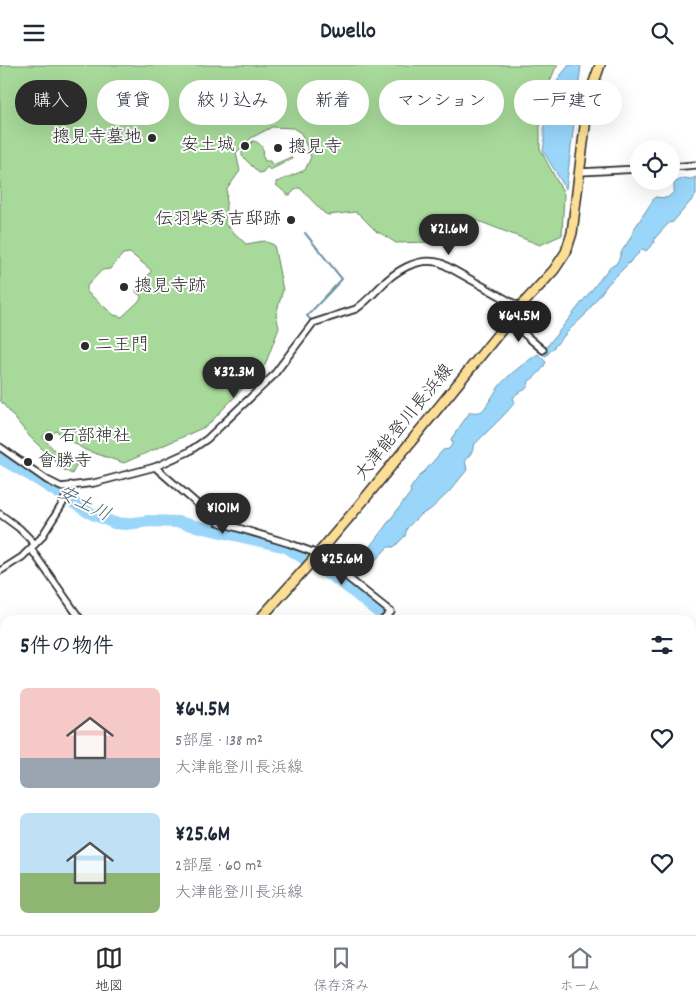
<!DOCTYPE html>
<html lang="ja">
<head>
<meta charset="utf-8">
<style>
  body { margin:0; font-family:Dekko,"Klee One",sans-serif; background:#f6f6f7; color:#1f2937; height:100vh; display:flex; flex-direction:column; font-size:19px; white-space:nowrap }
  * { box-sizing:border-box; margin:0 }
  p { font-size:16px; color:#747a83 }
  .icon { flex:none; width:28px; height:28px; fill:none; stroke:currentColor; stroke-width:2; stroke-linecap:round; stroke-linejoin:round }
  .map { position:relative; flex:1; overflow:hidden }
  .details { position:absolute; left:0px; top:550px; width:696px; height:320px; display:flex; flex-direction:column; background:#fff; border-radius:15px 15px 0 0; box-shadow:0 5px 20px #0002 }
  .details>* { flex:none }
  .guide { position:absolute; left:15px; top:15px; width:666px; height:45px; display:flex; gap:10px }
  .controls { position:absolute; left:630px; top:75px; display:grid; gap:10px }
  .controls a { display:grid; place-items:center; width:50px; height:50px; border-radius:50%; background:#fff; box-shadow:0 5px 20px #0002; font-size:25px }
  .price { position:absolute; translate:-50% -42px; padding:0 11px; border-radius:18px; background:#2b2b2b; color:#fff; font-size:16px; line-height:32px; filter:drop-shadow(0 1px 2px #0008) }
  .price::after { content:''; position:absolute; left:50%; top:30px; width:15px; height:11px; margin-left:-8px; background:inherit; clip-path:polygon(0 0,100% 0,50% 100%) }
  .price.current { background:#222; color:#fff }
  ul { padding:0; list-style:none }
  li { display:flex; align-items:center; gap:15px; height:125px; padding:0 20px }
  li span { display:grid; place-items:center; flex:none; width:140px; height:100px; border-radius:8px; color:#555 }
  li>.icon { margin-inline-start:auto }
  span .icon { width:60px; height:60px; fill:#fffc; stroke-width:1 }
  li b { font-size:21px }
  h2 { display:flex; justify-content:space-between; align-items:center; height:60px; padding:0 20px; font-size:21px }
  .chip { padding:0 18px; border-radius:22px; background:#fff; box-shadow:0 5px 20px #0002; font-size:18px; line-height:45px }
  .chip.current { background:#2b2b2b; color:#fff }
  header { display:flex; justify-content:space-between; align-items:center; height:65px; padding:0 20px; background:#fff; font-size:22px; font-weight:800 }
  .menu { display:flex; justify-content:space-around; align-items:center; height:70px; border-top:1px solid #e0e1e3; background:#fff; font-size:14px; color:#747a83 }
  .menu a { display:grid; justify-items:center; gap:2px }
  .menu .current { color:#2b2b2b }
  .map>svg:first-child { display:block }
  .green { fill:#a7d99a; stroke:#698262; fill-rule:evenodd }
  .water { fill:#99d6fa; stroke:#6d92a7 }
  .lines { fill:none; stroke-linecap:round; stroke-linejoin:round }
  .stream { stroke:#6d92a7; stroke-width:2 }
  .river { stroke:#99d6fa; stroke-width:12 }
  .minor-casing { stroke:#2b2b2b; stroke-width:9 }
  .secondary-casing { stroke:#2b2b2b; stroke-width:12 }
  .primary-casing { stroke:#2b2b2b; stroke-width:12 }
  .minor { stroke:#fff; stroke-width:5.5 }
  .secondary { stroke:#fff; stroke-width:9 }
  .primary { stroke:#fcde96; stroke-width:9 }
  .poi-dot { fill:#2b2b2b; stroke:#fff; stroke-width:2 }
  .labels { text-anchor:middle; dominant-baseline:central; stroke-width:4; stroke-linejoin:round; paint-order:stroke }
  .poi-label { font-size:18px; fill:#2b2b2b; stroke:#fff; text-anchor:start }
  .street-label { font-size:18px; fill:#2b2b2b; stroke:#fff }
  .water-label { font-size:19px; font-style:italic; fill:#4c5e69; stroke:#fff }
</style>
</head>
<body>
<header><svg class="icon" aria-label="menu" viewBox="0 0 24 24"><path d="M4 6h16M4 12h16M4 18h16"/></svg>Dwello<svg class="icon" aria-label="search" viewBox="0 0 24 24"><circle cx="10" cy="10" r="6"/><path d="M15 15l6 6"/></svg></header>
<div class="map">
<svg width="696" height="870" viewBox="0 0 696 870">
  <rect width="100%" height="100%" fill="#fff"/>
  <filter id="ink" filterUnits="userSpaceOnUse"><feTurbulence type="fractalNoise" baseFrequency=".02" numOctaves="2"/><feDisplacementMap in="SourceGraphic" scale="10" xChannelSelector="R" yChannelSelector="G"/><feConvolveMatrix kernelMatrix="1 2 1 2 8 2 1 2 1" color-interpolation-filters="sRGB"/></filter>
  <g filter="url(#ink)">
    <g class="green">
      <path d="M0,0h558l-3,4 -9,22 -6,26v32l24,45 -2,41 -22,10 -77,-30 -34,27 -33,1 -14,-9 -5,-2 -18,-18 -4,-2 -27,3 -4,-2 -24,-25h-3l-7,7h-2l-12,-10v-3l3,-1 26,-11 6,-13 -10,-24 -8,-5 -21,-1 -21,11 -15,15 4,18 -13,18 -2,35 21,20 18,-3 10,4 9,45 -7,24 3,14 -14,37 -58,61 -83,37 -39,-13 -29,-19 -3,3 -4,-3 -6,5v2l15,16 9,5 11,3 -6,12 -8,-4 -34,-33 -30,-37zM130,188l21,17v2l-15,17v3l5,4v3l-19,18 -8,-2 -27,-23v-6l15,-16 8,-1 13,-15z"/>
      <path d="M253,76c7,1 9,6 11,11l-2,2 3,7h5l2,3 1,1 18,-8 1,2 -22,11 -3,-3 -4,5 -4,1 -17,-17v-4z"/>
    </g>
    <g class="water">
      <path d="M569,0h12l-15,124 -23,-38 1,-6v-27l11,-35 6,-8z"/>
      <path d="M696,112v18l-23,27 -4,1 -14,15 -1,5 -8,8 -3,-2 -35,35 -24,32 -13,12 -25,28 -5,-2 68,-86 7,-4 3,-5 3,-8 9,-14 3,-8 21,-32 12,1 7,-6v-9l9,-5 8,1z"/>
      <path d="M538,289l8,8c-3,7 -10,15 -17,19 -2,10 -4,8 -11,12 -2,1 -4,4 -5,5l2,4c-12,16 -28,29 -42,44 1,5 -4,10 -8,14l2,10 -18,22 -18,17 -12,7 -12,12 -2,8 -11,11h-6l-20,21 -1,2 -4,4h-1l-11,10 -11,-10 19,-13 52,-69 -1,-3 11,-15 3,-2 19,-22 6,-1 4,-6 -2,-4 19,-27c4,0 9,1 12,-1 3,-2 13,-19 16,-23 7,-11 29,-27 40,-34z"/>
    </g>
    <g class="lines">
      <path class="stream" d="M305,168l37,46 -35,37 5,5"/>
      <g class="river">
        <path d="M0,393l35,20 53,34 26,11 12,1 23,-3 29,1 108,25 58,37 44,36"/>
        <path d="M691,597h5"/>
      </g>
      <g class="minor-casing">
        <g id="minor">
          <path d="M671,102l25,-2"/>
          <path d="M580,107l59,-3"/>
          <path d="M509,256l34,29"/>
          <path d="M0,382l47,33 14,7 33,-4 61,-16 33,-15 19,-13 66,-63 40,-53 43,-14c10,-7 16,-14 24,-22 15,-16 38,-31 61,-24l79,44"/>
          <path d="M155,402l63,55 70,21 30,11 73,58 -8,8"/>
          <path d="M0,449l19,14 16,16"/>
          <path d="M31,484l50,71"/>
          <path d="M0,506l22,-14 19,-19 22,-35 8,-18"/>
          <path d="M0,639l5,5"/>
          <path d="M0,737l5,-7"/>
          <path d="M0,740l5,3"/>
          <path d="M0,848l5,3"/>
          <path d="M0,862l5,-8"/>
          <path d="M30,865l8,5"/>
          <path d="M189,865l8,5"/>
          <path d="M303,865l4,5"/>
        </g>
      </g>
      <g class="secondary-casing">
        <path id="secondary" d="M255,870l3,-5"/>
      </g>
      <g class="primary-casing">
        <g id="primary">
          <path d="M259,555l53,-59 50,-59 158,-195 34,-37 12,-18 6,-19 15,-123 7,-28 6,-17"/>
          <path d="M72,870l1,-5"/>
        </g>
      </g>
      <use href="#minor" class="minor"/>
      <use href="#secondary" class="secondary"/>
      <use href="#primary" class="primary"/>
    </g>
  </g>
  <g class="poi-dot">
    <circle cx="152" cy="73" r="5"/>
    <circle cx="245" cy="81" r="5"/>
    <circle cx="278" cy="83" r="5"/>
    <circle cx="291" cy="155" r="5"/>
    <circle cx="124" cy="222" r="5"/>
    <circle cx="85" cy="281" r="5"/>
    <circle cx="49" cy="372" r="5"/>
    <circle cx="28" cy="397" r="5"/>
  </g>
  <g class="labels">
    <g class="poi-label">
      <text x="142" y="73" text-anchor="end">摠見寺墓地</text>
      <text x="235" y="81" text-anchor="end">安土城</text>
      <text x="288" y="83">摠見寺</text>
      <text x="281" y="155" text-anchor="end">伝羽柴秀吉邸跡</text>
      <text x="134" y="222">摠見寺跡</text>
      <text x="95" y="281">二王門</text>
      <text x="59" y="372">石部神社</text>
      <text x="38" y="397">會勝寺</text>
    </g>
    <g class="street-label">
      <text transform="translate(405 358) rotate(-51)">大津能登川長浜線</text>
    </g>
    <g class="water-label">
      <text transform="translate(83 440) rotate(27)">安土川</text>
    </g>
  </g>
</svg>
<div class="controls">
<a><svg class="icon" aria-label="locate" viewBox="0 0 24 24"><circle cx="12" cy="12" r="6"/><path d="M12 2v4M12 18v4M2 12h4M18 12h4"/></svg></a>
</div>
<b class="price" style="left:449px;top:191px">¥21.6M</b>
<b class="price current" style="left:519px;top:278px">¥64.5M</b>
<b class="price" style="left:234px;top:334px">¥32.3M</b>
<b class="price" style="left:223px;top:470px">¥101M</b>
<b class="price" style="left:342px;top:521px">¥25.6M</b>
<div class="guide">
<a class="chip current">購入</a>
<a class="chip">賃貸</a>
<a class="chip">絞り込み</a>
<a class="chip">新着</a>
<a class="chip">マンション</a>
<a class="chip">一戸建て</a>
</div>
<section class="details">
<h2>5件の物件<svg class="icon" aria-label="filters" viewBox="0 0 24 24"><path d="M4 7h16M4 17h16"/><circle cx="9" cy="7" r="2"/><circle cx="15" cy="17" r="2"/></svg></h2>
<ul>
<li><span style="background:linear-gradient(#f6c9c9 70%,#9aa5b1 0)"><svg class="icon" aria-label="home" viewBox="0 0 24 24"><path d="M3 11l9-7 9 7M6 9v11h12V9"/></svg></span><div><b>¥64.5M</b><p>5部屋 · 138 m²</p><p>大津能登川長浜線</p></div><svg class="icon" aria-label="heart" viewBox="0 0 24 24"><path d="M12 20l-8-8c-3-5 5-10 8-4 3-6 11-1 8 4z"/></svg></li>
<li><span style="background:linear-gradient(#bfe0f5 60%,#8fb573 0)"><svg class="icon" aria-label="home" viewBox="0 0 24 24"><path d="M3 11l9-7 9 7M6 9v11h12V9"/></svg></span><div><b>¥25.6M</b><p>2部屋 · 60 m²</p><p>大津能登川長浜線</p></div><svg class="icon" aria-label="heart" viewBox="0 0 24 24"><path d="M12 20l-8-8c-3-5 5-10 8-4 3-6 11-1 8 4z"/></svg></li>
</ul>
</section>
</div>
<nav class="menu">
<a class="current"><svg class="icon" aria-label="map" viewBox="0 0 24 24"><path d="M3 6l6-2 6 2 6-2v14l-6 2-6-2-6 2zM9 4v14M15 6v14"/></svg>地図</a>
<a><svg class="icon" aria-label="saved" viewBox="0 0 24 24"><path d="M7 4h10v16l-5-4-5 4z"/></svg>保存済み</a>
<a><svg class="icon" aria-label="home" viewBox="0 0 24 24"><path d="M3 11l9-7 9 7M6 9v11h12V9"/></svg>ホーム</a>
</nav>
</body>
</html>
